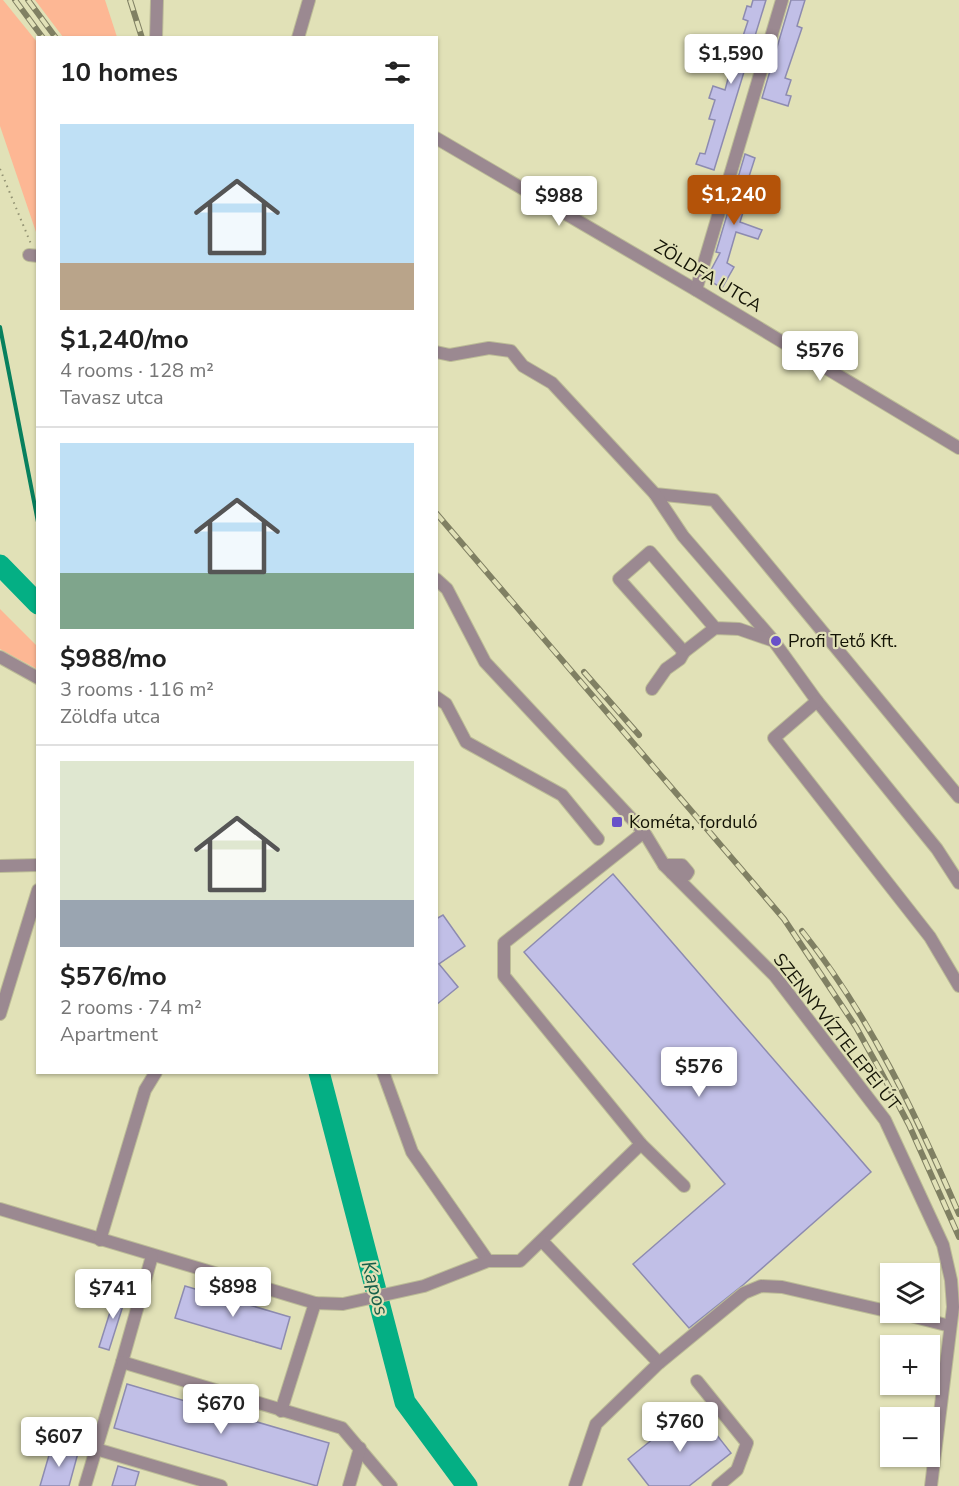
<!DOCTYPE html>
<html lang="en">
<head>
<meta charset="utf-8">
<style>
  body { margin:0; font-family:"Nunito Sans",sans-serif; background:#f6f6f6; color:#222; height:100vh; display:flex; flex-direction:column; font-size:22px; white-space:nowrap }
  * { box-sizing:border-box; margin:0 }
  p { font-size:20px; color:#767676 }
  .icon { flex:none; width:33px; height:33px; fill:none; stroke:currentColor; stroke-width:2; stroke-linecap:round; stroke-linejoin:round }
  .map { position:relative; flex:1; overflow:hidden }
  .drawer { position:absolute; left:36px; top:36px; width:402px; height:1038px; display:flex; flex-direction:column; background:#fff; border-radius:0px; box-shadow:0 2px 4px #0004 }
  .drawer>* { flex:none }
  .buttons { position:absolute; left:880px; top:1263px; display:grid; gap:12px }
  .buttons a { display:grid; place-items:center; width:60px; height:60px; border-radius:0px; background:#fff; box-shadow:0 2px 4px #0004; font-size:30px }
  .price { position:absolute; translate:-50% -51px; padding:0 14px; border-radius:6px; background:#fff; color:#222; font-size:20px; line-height:39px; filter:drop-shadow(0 2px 3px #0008) }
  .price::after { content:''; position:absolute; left:50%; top:36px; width:18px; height:14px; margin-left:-9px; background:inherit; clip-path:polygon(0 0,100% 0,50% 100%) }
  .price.on { background:#b45309; color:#fff }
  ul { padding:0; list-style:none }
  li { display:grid; align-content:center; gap:12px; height:318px; padding:0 24px }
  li+li { border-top:2px solid #e0e0e0 }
  li span { display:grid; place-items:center; height:186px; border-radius:0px; color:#555 }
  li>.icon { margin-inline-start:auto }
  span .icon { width:108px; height:108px; fill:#fffc; stroke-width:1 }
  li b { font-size:26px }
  h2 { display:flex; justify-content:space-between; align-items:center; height:72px; padding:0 24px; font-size:26px }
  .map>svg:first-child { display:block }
  .green { fill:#fdb794 }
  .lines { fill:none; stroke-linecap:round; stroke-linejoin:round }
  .stream { stroke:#08805e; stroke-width:4 }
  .river { stroke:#04af84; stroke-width:21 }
  .building { fill:#c1bfe7; stroke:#8d8bb0; stroke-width:1.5 }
  .minor-casing { stroke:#bcbc97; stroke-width:14 }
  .path { stroke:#919172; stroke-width:2; stroke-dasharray:1.5 4.5; stroke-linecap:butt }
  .minor { stroke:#9b8991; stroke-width:12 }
  .rail-casing { stroke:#808063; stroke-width:6 }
  .rail { stroke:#e1e1b7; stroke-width:4; stroke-dasharray:11; stroke-linecap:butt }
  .poi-dot { fill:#6850c9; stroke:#e1e1b7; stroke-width:2 }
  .labels { text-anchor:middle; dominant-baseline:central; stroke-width:4.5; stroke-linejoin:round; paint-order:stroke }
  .street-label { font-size:18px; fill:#131305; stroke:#e1e1b7 }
  .poi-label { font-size:18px; fill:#131305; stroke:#e1e1b7; text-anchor:start }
  .water-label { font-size:20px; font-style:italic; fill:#17604a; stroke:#e1e1b7 }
</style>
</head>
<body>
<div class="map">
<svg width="959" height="1486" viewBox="0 0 959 1486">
  <rect width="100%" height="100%" fill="#e1e1b7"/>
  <g class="green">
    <path d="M0,0h3l34,42v193l-37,-109z"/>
    <path d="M35,0h70l12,37h-54z"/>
    <path d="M0,609l37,37v23l-37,-20z"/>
  </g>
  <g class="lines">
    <path class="stream" d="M0,327l38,195"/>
    <g class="river">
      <path d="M0,565l38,39"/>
      <path d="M319,1072l86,330 62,84"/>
    </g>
  </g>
  <g class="building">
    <path d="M753,0h13l-52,170 -18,-6 4,-11 5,1 10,-34 -6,-1 6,-19 -6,-2 4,-12 12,4 7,-26 -7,-2 8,-25 9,2 6,-18 -5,-2 4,-13 4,1z"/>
    <path d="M791,0h14l-8,26 5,2 -17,50 6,2 -5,15 5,1 -3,10 -26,-8z"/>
    <path d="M745,154l10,4 -10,31 5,1 -10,32 22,8 -4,9 -22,-7 -9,31 7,4 -12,21 -14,-8 3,-10 9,-17 -4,-1z"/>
    <path d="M613,874l258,298 -128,113 -54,43 -56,-64 92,-80 -201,-232z"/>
    <path d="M443,915l22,31 -26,18 19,23 -22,18v-86z"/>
    <path d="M185,1286l105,31 -9,32 -106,-31z"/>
    <path d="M117,1290l10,3 -18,57 -10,-3z"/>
    <path d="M127,1384l202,59 -12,43 -203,-58z"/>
    <path d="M694,1406l37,47 -42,33h-40l-21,-27z"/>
    <path d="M52,1445l26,8 -9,33h-29z"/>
    <path d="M118,1466l21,6 -4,14h-23z"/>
  </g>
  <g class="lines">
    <g class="minor-casing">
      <g id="minor">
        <path d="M156,38l1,-38"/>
        <path d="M298,38l11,-38"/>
        <path d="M436,138l260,152 263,158"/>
        <path d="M29,255l9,1"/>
        <path d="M696,290l86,-290"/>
        <path d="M436,352l14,3 39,-7 22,3 12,15 29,17 103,111 59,6 245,297"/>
        <path d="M655,494l28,42 90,104 44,61 120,148 22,34"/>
        <path d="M436,579l11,10 38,73 159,170 20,33 111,111 110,144 58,125 8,35 2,27 -22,179"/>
        <path d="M715,628l-31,24 -65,-73 31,-27 65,76 24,1 32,11"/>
        <path d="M0,657l38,21"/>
        <path d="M652,689l14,-20 14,-10 4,-7"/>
        <path d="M436,697l10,7 20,38 96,53 36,44"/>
        <path d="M817,701l-43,37 156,199 29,49"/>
        <path d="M644,832l-140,111v33l137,168 43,42"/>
        <path d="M664,865h18l6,7 -2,3 -8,1 -6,-3"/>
        <path d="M0,866l38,-1"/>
        <path d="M0,1014l38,-124"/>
        <path d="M383,1072l29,80 76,109"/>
        <path d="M0,1209l315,94 28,1 81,-18 64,-25h32l121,-117"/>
        <path d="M100,1240l45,-150 11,-18"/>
        <path d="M542,1241l117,122"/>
        <path d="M152,1256l-30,106 220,66 49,58"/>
        <path d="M895,1312l55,14"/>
        <path d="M697,1381l50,62 -10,27 -19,16"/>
        <path d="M281,1411l34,-108"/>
        <path d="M96,1449l125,37"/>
        <path d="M85,1486l37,-124"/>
        <path d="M349,1486l11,-38"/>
        <path d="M575,1486l21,-62 63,-61 85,-70 17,-7 21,1 109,25"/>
      </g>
    </g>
    <path class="path" d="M0,169l31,75"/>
    <use href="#minor" class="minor"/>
    <g class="rail-casing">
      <g id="rail">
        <path d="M15,0l28,38"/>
        <path d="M28,0l28,38"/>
        <path d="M130,0l12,38"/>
        <path d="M436,513l348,406 72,108 25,45 28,53 50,112"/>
        <path d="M584,672l55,63"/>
        <path d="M802,931c68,85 114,184 157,283"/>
      </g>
    </g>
    <use href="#rail" class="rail"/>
  </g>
  <g class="poi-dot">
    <circle cx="776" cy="641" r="6"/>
    <rect x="611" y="816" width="12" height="12" rx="3"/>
  </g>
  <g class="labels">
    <g class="street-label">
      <text transform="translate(708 276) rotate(31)">ZÖLDFA UTCA</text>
      <text transform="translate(837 1032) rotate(52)">SZENNYVÍZTELEPEI ÚT</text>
    </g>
    <g class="poi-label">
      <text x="788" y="641">Profi Tető Kft.</text>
      <text x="629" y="822">Kométa, forduló</text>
    </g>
    <g class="water-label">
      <text transform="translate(375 1288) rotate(75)">Kapos</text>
    </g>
  </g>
</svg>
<div class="buttons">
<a><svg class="icon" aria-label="layers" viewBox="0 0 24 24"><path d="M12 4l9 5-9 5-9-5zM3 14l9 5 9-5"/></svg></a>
<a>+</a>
<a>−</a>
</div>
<b class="price" style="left:731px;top:85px">$1,590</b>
<b class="price on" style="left:734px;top:226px">$1,240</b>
<b class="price" style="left:559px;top:227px">$988</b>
<b class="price" style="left:820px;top:382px">$576</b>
<b class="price" style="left:699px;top:1098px">$576</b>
<b class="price" style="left:233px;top:1318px">$898</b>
<b class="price" style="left:113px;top:1320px">$741</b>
<b class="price" style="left:221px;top:1435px">$670</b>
<b class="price" style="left:680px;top:1453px">$760</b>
<b class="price" style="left:59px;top:1468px">$607</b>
<section class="drawer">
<h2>10 homes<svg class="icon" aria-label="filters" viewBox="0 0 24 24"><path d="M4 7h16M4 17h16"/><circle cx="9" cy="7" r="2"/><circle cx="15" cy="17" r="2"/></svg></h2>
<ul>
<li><span style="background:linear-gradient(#bfe0f5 75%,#b9a48a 0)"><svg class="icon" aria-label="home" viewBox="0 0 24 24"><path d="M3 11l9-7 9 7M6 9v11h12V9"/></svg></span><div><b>$1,240/mo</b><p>4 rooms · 128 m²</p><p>Tavasz utca</p></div></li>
<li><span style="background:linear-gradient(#bfe0f5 70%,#7fa58c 0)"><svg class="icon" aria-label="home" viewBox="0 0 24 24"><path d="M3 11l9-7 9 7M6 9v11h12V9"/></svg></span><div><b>$988/mo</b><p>3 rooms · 116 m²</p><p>Zöldfa utca</p></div></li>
<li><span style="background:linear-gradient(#dfe7d0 75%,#9aa5b1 0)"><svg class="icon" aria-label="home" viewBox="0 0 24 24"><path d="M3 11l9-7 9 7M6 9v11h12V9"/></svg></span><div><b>$576/mo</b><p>2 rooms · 74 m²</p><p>Apartment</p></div></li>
</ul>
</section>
</div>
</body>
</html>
